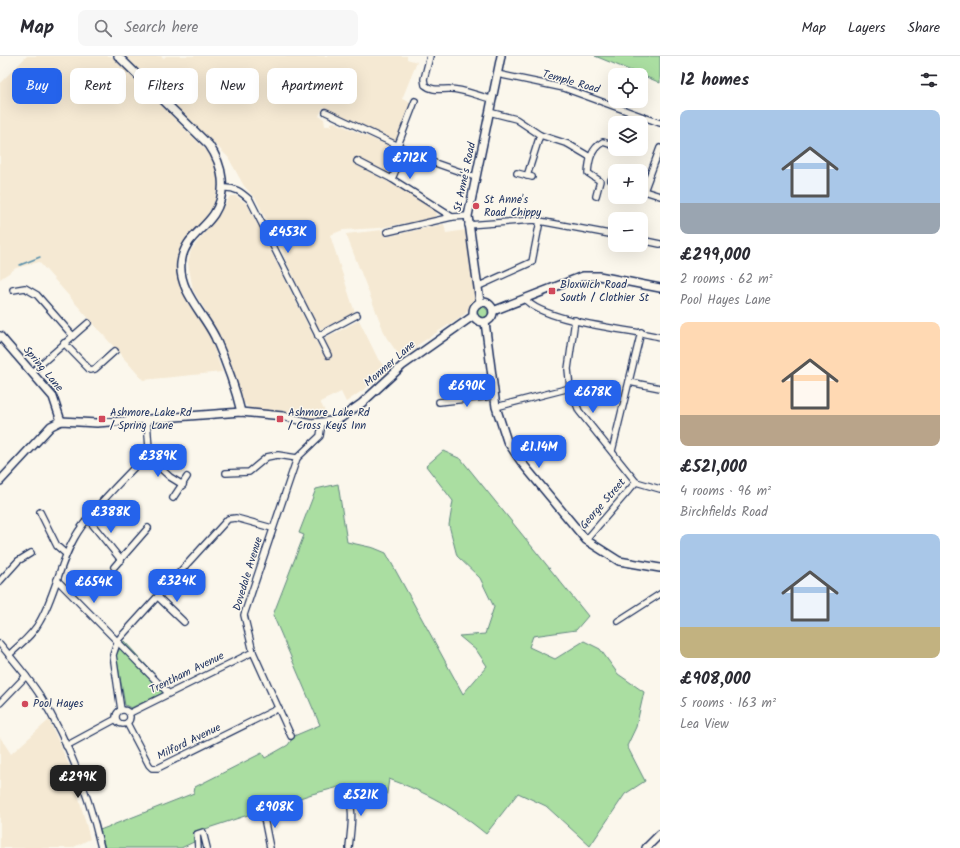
<!DOCTYPE html>
<html lang="en">
<head>
<meta charset="utf-8">
<style>
  body { margin:0; font-family:Kalam,sans-serif; background:#f7f7f7; color:#2b2b33; height:100vh; display:flex; flex-direction:column; font-size:15px; white-space:nowrap }
  * { box-sizing:border-box; margin:0 }
  p { font-size:13px; color:#7c7c81 }
  .icon { flex:none; width:22px; height:22px; fill:none; stroke:currentColor; stroke-width:2; stroke-linecap:round; stroke-linejoin:round }
  .map { position:relative; flex:1; overflow:hidden }
  .sheet { display:flex; flex-direction:column; background:#fff; width:300px }
  .sheet>* { flex:none }
  .top-card { position:absolute; left:12px; top:12px; width:380px; height:36px; display:flex; gap:8px }
  .buttons { position:absolute; left:608px; top:12px; display:grid; gap:8px }
  .buttons a { display:grid; place-items:center; width:40px; height:40px; border-radius:8px; background:#fff; box-shadow:0 4px 16px #0002; font-size:20px }
  .price { position:absolute; translate:-50% -34px; padding:0 9px; border-radius:8px; background:#2563eb; color:#fff; font-size:13px; line-height:26px; filter:drop-shadow(0 1px 2px #0008) }
  .price::after { content:''; position:absolute; left:50%; top:24px; width:12px; height:9px; margin-left:-6px; background:inherit; clip-path:polygon(0 0,100% 0,50% 100%) }
  .price.current { background:#222; color:#fff }
  ul { padding:0; list-style:none }
  li { display:grid; align-content:center; gap:8px; height:212px; padding:0 20px }
  li span { display:grid; place-items:center; height:124px; border-radius:8px; color:#555 }
  li>.icon { margin-inline-start:auto }
  span .icon { width:72px; height:72px; fill:#fffc; stroke-width:1 }
  li b { font-size:17px }
  h2 { display:flex; justify-content:space-between; align-items:center; height:48px; padding:0 20px; font-size:17px }
  .pill { padding:0 14px; border-radius:8px; background:#fff; box-shadow:0 4px 16px #0002; font-size:14px; line-height:36px }
  .pill.current { background:#2563eb; color:#fff }
  header { display:flex; align-items:center; gap:24px; box-sizing:border-box; height:56px; padding:0 20px; background:#fff; border-bottom:1px solid #e1e1e2 }
  header strong { font-size:19px }
  nav { display:flex; gap:22px; margin-inline-start:auto; font-size:14px }
  .search { width:280px; height:36px; background:#f7f7f7; display:flex; align-items:center; gap:10px; box-sizing:border-box; padding:0 14px; border-radius:8px; color:#7c7c81; font-size:15px }
  main { display:flex; flex:1; min-height:0 }
  .map>svg:first-child { display:block }
  .built { fill:#f5e9d3 }
  .green { fill:#aadea1; stroke:#628680 }
  .lines { fill:none; stroke-linecap:round; stroke-linejoin:round }
  .stream { stroke:#588fab; stroke-width:1.5 }
  .minor-casing { stroke:#1b2f5e; stroke-width:8 }
  .tertiary-casing { stroke:#1b2f5e; stroke-width:10 }
  .secondary-casing { stroke:#1b2f5e; stroke-width:10 }
  .minor { stroke:#fbf7ec; stroke-width:5.5 }
  .tertiary { stroke:#fbf7ec; stroke-width:7 }
  .secondary { stroke:#fbf7ec; stroke-width:7 }
  .poi-dot { fill:#d1495b; stroke:#fbf7ec; stroke-width:1.5 }
  .labels { text-anchor:middle; dominant-baseline:central; stroke-width:3; stroke-linejoin:round; paint-order:stroke }
  .street-label { font-size:11px; fill:#1b2f5e; stroke:#fbf7ec }
  .poi-label { font-size:11px; fill:#1b2f5e; stroke:#fbf7ec; text-anchor:start }
</style>
</head>
<body>
<header>
<strong>Map</strong>
<div class="search"><svg class="icon" aria-label="search" viewBox="0 0 24 24"><circle cx="10" cy="10" r="6"/><path d="M15 15l6 6"/></svg>Search here</div>
<nav><a>Map</a><a>Layers</a><a>Share</a></nav>
</header>
<main>
<div class="map">
<svg width="660" height="792" viewBox="0 0 660 792">
  <rect width="100%" height="100%" fill="#fbf7ec"/>
  <filter id="ink" filterUnits="userSpaceOnUse"><feTurbulence type="fractalNoise" baseFrequency=".025" numOctaves="2"/><feDisplacementMap in="SourceGraphic" scale="8" xChannelSelector="R" yChannelSelector="G"/><feConvolveMatrix kernelMatrix="1 2 1 2 8 2 1 2 1" color-interpolation-filters="sRGB"/></filter>
  <g filter="url(#ink)">
    <g class="built">
      <path d="M27,0h85l96,96 8,16 2,18 -4,18 -10,15 -14,15 -13,23 1,21 5,14 26,41 13,39 -79,8 -104,-118 -23,6 -16,11v-196z"/>
      <path d="M124,0h37l3,2 2,-2h241v3l10,3 -15,37 10,4 -15,38 -74,-34 -4,9 5,3 1,7h6v-3l3,-1 64,28 1,4 -9,21 -33,-17 -3,5 84,47 -4,8 -55,10 -36,2 -13,5 25,78 -34,16 -3,-2 -62,-128 -12,-13 -16,-29z"/>
      <path d="M230,140h6l11,8 75,149 7,-4 -4,-10 34,-19 19,39 11,13 -43,30 -5,-10 -21,10 8,15 -17,1 -62,-10 -5,-5 -13,-37 -20,-46 -18,-30 -5,-27 3,-13 27,-34z"/>
      <path d="M444,168l2,9 20,-3 10,68 -11,16 -49,32 1,2 -15,11 -16,-22 -40,-103 36,-4 4,7z"/>
      <path d="M49,664l23,52 18,67 -18,9h-72v-111l11,17z"/>
    </g>
    <g class="green">
      <path d="M595,0h65v27l-4,-2z"/>
      <circle cx="482" cy="257" r="6"/>
      <path d="M443,395l18,8 127,157 -12,14 -43,6 -4,11 26,12 29,-18 16,8 18,25 26,18 -8,35 -9,19 18,35 -20,13 -35,52 -44,-40 -28,-13 -32,41c-33,-27 -58,-41 -97,-55l-4,27 -28,-5 -10,-16 -35,9 -119,39 3,8 -15,7h-76l-5,-18 94,-37 1,-6 67,-34 3,5 23,-13 6,-9 26,-11 -47,-110 31,-80 -5,-2 17,-44 22,-5 9,58 27,6 12,5 77,141 24,-28 -10,-15 -18,-15 26,-2 9,-27 -14,-29 -23,-22 -8,-31 4,-24 -27,-35z"/>
      <path d="M124,585l45,49 -38,18 -6,-3 -9,-50z"/>
    </g>
    <g class="lines">
      <path class="stream" d="M20,209l20,-8"/>
      <g class="minor-casing">
        <g id="minor">
          <path d="M430,0l-6,23 1,6c7,6 15,4 24,4 14,0 29,7 42,10"/>
          <path d="M497,18l67,14 96,35"/>
          <path d="M326,56l109,51 40,14"/>
          <path d="M489,56l27,7 24,16 28,9 22,13"/>
          <path d="M398,89l17,-44"/>
          <path d="M357,105l35,18 60,38"/>
          <path d="M517,117l15,4"/>
          <path d="M527,120l13,-41"/>
          <path d="M392,123l13,-30"/>
          <path d="M611,124l4,1"/>
          <path d="M223,132c12,-1 18,4 27,12l78,155"/>
          <path d="M641,134l19,6"/>
          <path d="M644,135l16,-43"/>
          <path d="M596,140l4,-15 -12,-8c1,-13 3,-24 15,-31l12,4"/>
          <path d="M468,169l66,-5 81,15"/>
          <path d="M387,176l65,-15 16,-1"/>
          <path d="M641,184l19,4"/>
          <path d="M479,230l53,-24 8,-41"/>
          <path d="M13,234l12,-2 12,7 36,41"/>
          <path d="M525,243c18,23 104,30 135,38"/>
          <path d="M575,264l-7,49 2,19 9,23 57,71 24,7"/>
          <path d="M318,280l39,-21"/>
          <path d="M64,287l26,27 5,-1 20,-18"/>
          <path d="M32,316l56,-49"/>
          <path d="M629,326l31,6"/>
          <path d="M439,346l55,-6"/>
          <path d="M496,351l74,-19"/>
          <path d="M612,395l29,-119"/>
          <path d="M146,399l24,22 13,8"/>
          <path d="M226,417l23,-1 18,-15 5,-1 6,-1 19,3"/>
          <path d="M173,442l14,-21"/>
          <path d="M40,456l17,34 9,8"/>
          <path d="M88,463l33,41"/>
          <path d="M586,484l50,-58"/>
          <path d="M114,511l34,-39"/>
          <path d="M57,524l111,113"/>
          <path d="M0,525l18,-20 13,-8"/>
          <path d="M158,541l26,25"/>
          <path d="M618,565l42,-27"/>
          <path d="M0,588c14,17 29,34 41,53 28,46 48,99 60,151"/>
          <path d="M9,599c11,-11 24,-20 31,-34 16,-28 20,-61 38,-89 16,-25 47,-54 68,-77l3,-6 -2,-29"/>
          <path d="M0,647l26,-27"/>
          <circle cx="123" cy="661" r="7"/>
          <path d="M121,654l-8,-55 5,-15 110,-121 8,-1 36,10"/>
          <path d="M130,657l123,-61"/>
          <path d="M127,667l22,42 3,3h6l121,-60"/>
          <path d="M291,680l-38,-84 -9,-37 53,-157 23,-22 2,-13"/>
          <path d="M66,690l50,-27"/>
          <path d="M346,733c9,22 5,36 3,59"/>
          <path d="M263,757l7,35"/>
          <path d="M198,792l-1,-14 6,-2 4,16"/>
        </g>
      </g>
      <g class="tertiary-casing">
        <g id="tertiary">
          <path d="M118,0l91,89c14,20 19,47 5,69 -12,18 -30,24 -33,49 -3,27 23,51 34,74 11,25 20,49 26,75"/>
          <circle cx="483" cy="256" r="10"/>
          <path d="M480,246l-12,-86 33,-160"/>
          <path d="M493,255l90,-35h16l61,12"/>
          <path d="M485,266l11,85 11,34 15,22 64,77 33,21 41,7"/>
          <path d="M0,280l53,61 8,24"/>
          <path d="M0,425l51,-55 10,-5 36,2 144,-11 42,4 28,7 21,-2 9,-3 21,-15 40,-37 71,-50"/>
        </g>
      </g>
      <g class="secondary-casing">
        <path id="secondary" d="M646,792l14,-14"/>
      </g>
      <use href="#minor" class="minor"/>
      <use href="#tertiary" class="tertiary"/>
      <use href="#secondary" class="secondary"/>
    </g>
  </g>
  <g class="poi-dot">
    <circle cx="476" cy="150" r="4"/>
    <rect x="548" y="231" width="8" height="8" rx="2"/>
    <rect x="98" y="359" width="8" height="8" rx="2"/>
    <rect x="276" y="359" width="8" height="8" rx="2"/>
    <circle cx="25" cy="648" r="4"/>
  </g>
  <g class="labels">
    <g class="street-label">
      <text transform="translate(571 26) rotate(16)">Temple Road</text>
      <text transform="translate(465 121) rotate(-78)">St Anne's Road</text>
      <text transform="translate(390 308) rotate(-41)">Monmer Lane</text>
      <text transform="translate(43 313) rotate(50)">Spring Lane</text>
      <text transform="translate(603 448) rotate(-49)">George Street</text>
      <text transform="translate(248 518) rotate(-73)">Dovedale Avenue</text>
      <text transform="translate(187 617) rotate(-26)">Trentham Avenue</text>
      <text transform="translate(189 686) rotate(-26)">Milford Avenue</text>
    </g>
    <g class="poi-label">
      <text x="484" y="144">St Anne's<tspan x="484" dy="13">Road Chippy</tspan></text>
      <text x="560" y="229">Bloxwich Road<tspan x="560" dy="13">South / Clothier St</tspan></text>
      <text x="110" y="357">Ashmore Lake Rd<tspan x="110" dy="13">/ Spring Lane</tspan></text>
      <text x="288" y="357">Ashmore Lake Rd<tspan x="288" dy="13">/ Cross Keys Inn</tspan></text>
      <text x="33" y="648">Pool Hayes</text>
    </g>
  </g>
</svg>
<div class="buttons">
<a><svg class="icon" aria-label="locate" viewBox="0 0 24 24"><circle cx="12" cy="12" r="6"/><path d="M12 2v4M12 18v4M2 12h4M18 12h4"/></svg></a>
<a><svg class="icon" aria-label="layers" viewBox="0 0 24 24"><path d="M12 4l9 5-9 5-9-5zM3 14l9 5 9-5"/></svg></a>
<a>+</a>
<a>−</a>
</div>
<b class="price" style="left:410px;top:124px">£712K</b>
<b class="price" style="left:288px;top:198px">£453K</b>
<b class="price" style="left:467px;top:352px">£690K</b>
<b class="price" style="left:593px;top:358px">£678K</b>
<b class="price" style="left:539px;top:413px">£1.14M</b>
<b class="price" style="left:158px;top:422px">£389K</b>
<b class="price" style="left:111px;top:478px">£388K</b>
<b class="price" style="left:177px;top:547px">£324K</b>
<b class="price" style="left:94px;top:548px">£654K</b>
<b class="price current" style="left:78px;top:743px">£299K</b>
<b class="price" style="left:361px;top:761px">£521K</b>
<b class="price" style="left:275px;top:773px">£908K</b>
<div class="top-card">
<a class="pill current">Buy</a>
<a class="pill">Rent</a>
<a class="pill">Filters</a>
<a class="pill">New</a>
<a class="pill">Apartment</a>
</div>
</div>
<section class="sheet">
<h2>12 homes<svg class="icon" aria-label="filters" viewBox="0 0 24 24"><path d="M4 7h16M4 17h16"/><circle cx="9" cy="7" r="2"/><circle cx="15" cy="17" r="2"/></svg></h2>
<ul>
<li><span style="background:linear-gradient(#a9c7e8 75%,#9aa5b1 0)"><svg class="icon" aria-label="home" viewBox="0 0 24 24"><path d="M3 11l9-7 9 7M6 9v11h12V9"/></svg></span><div><b>£299,000</b><p>2 rooms · 62 m²</p><p>Pool Hayes Lane</p></div></li>
<li><span style="background:linear-gradient(#ffd9b3 75%,#b9a48a 0)"><svg class="icon" aria-label="home" viewBox="0 0 24 24"><path d="M3 11l9-7 9 7M6 9v11h12V9"/></svg></span><div><b>£521,000</b><p>4 rooms · 96 m²</p><p>Birchfields Road</p></div></li>
<li><span style="background:linear-gradient(#a9c7e8 75%,#c2b280 0)"><svg class="icon" aria-label="home" viewBox="0 0 24 24"><path d="M3 11l9-7 9 7M6 9v11h12V9"/></svg></span><div><b>£908,000</b><p>5 rooms · 163 m²</p><p>Lea View</p></div></li>
</ul>
</section>
</main>
</body>
</html>
